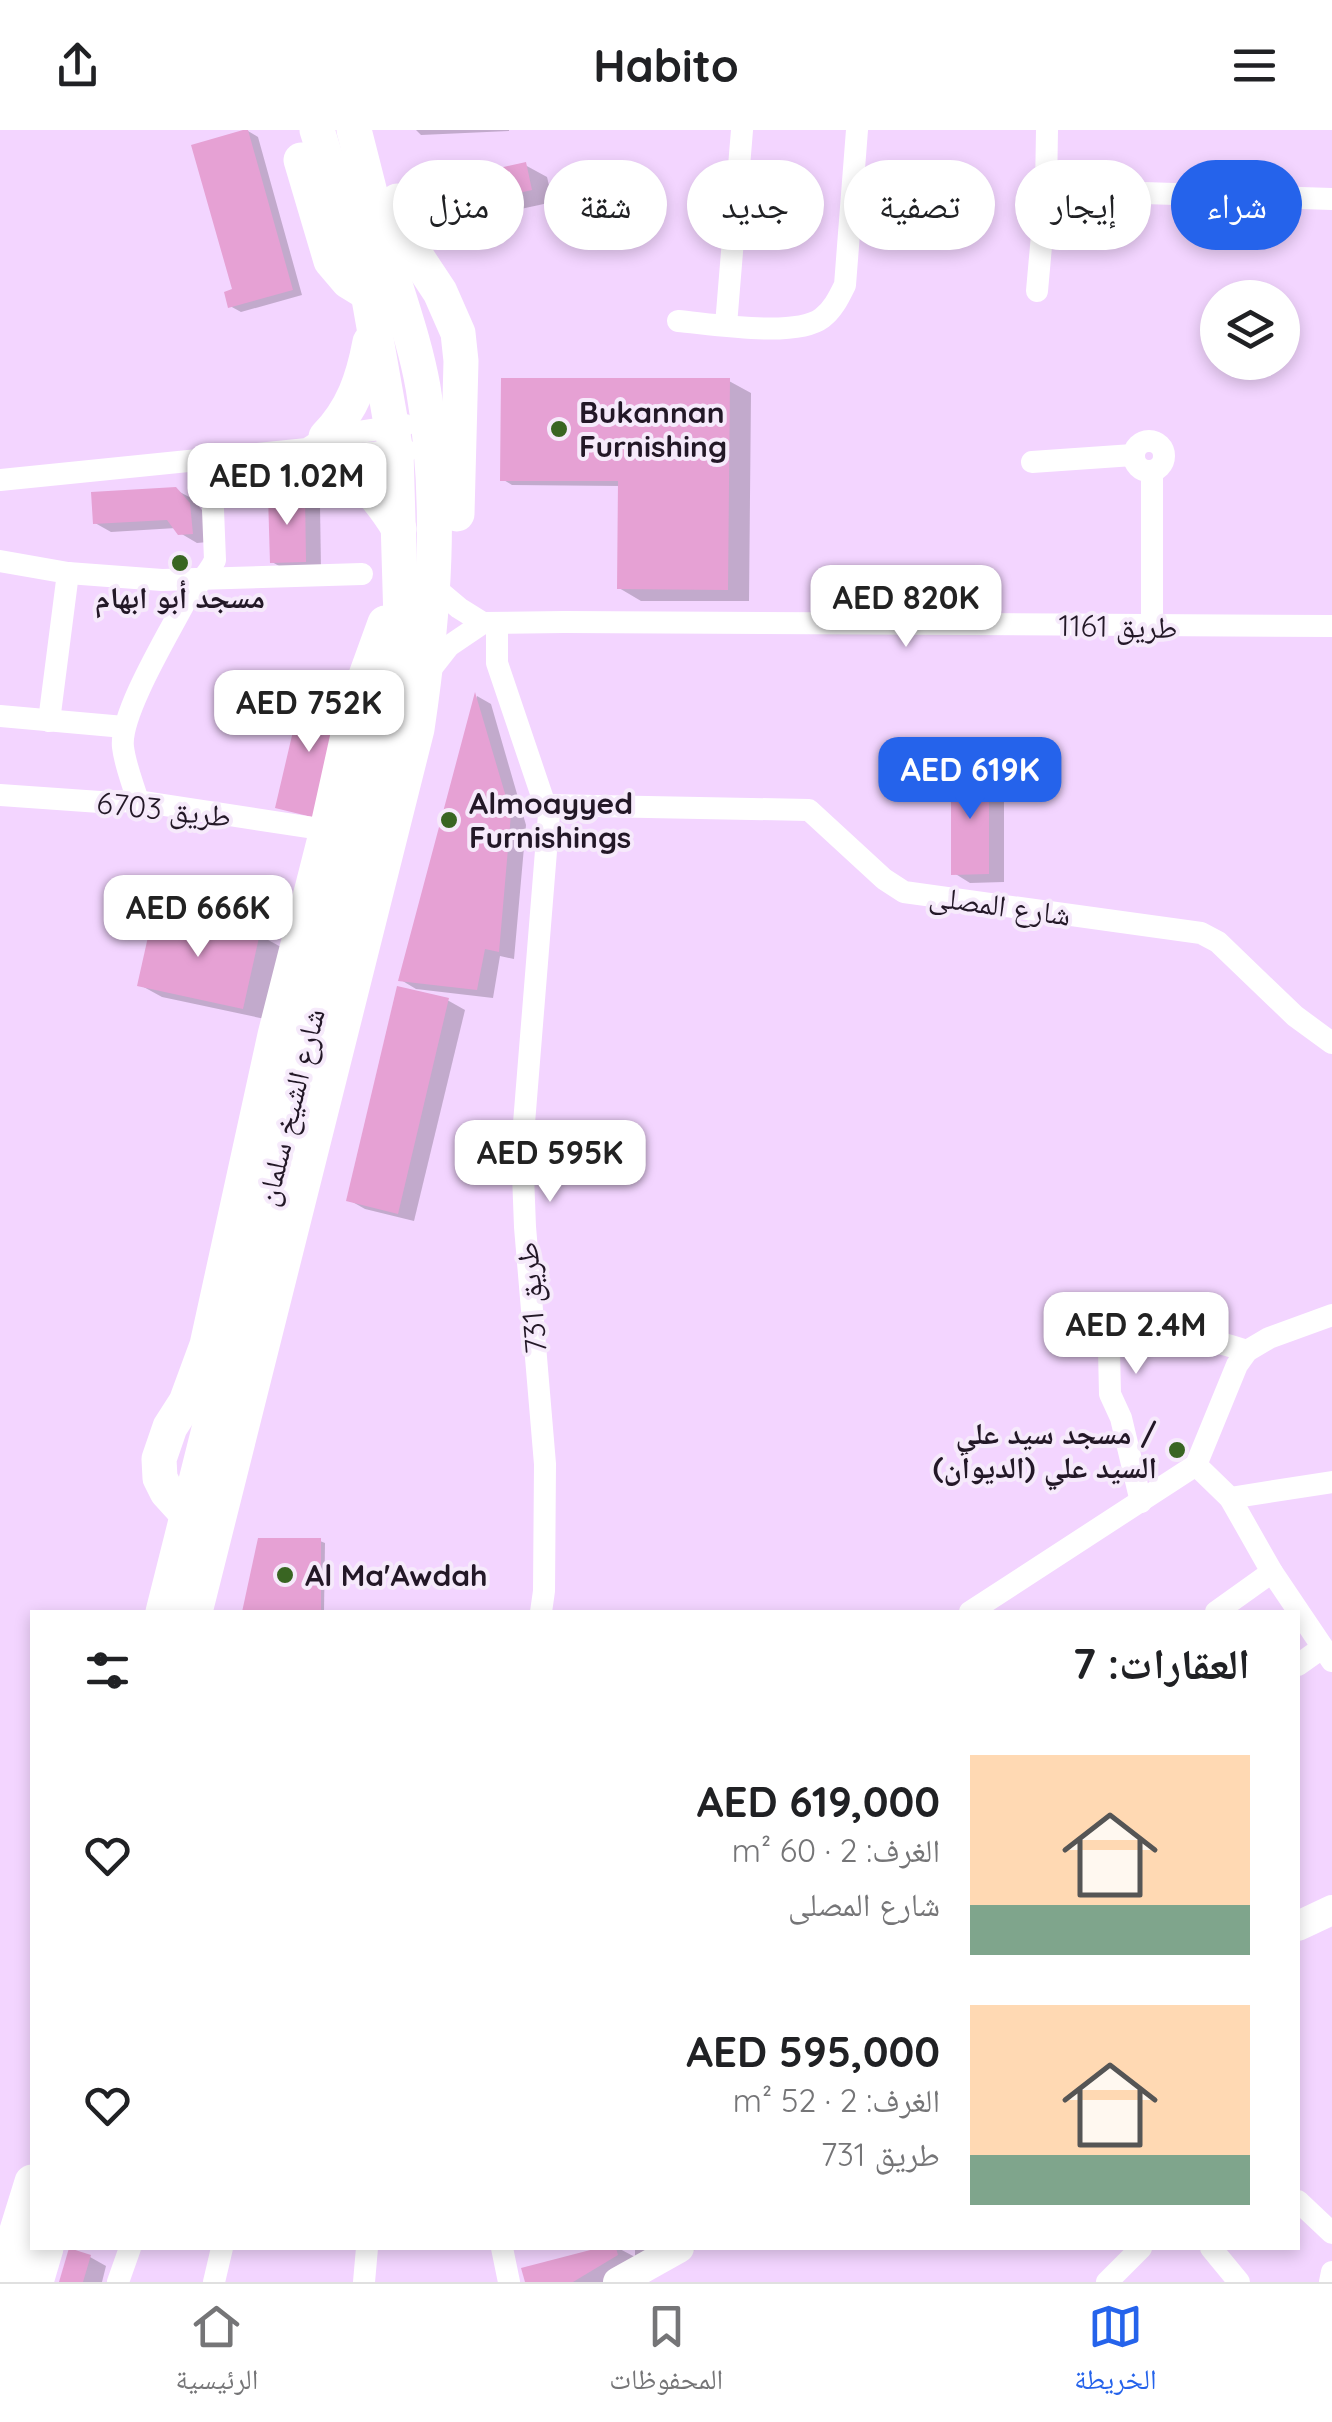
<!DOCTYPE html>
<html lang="ar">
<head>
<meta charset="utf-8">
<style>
  body { margin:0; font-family:Quicksand,"Noto Naskh Arabic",sans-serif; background:#f6f6f6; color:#202124; direction:rtl; height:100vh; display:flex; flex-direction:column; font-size:38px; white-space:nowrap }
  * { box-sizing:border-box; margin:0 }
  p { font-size:32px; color:#757577 }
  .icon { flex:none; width:55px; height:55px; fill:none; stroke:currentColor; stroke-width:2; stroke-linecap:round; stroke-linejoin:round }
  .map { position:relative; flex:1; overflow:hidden; direction:ltr }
  .side { position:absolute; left:30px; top:1480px; width:1270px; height:640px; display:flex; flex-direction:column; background:#fff; border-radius:0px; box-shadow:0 5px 15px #0003; direction:rtl }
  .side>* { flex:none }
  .guide { position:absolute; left:30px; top:30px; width:1272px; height:90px; direction:rtl; display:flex; gap:20px }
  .fabs { position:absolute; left:1200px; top:150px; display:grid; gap:20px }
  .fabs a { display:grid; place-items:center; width:100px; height:100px; border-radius:50%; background:#fff; box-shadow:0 5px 15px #0003; font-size:50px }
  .price { position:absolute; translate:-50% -85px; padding:0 22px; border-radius:20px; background:#fff; color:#222; font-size:32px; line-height:65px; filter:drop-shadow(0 2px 5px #0008) }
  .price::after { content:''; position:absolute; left:50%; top:60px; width:30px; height:22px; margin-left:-15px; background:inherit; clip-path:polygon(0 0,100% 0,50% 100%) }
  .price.current { background:#2563eb; color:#fff }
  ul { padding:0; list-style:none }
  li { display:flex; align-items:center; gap:30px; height:250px; padding:0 50px }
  li span { display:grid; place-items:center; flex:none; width:280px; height:200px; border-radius:0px; color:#555 }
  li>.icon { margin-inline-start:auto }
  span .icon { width:120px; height:120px; fill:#fffc; stroke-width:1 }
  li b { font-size:42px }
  h2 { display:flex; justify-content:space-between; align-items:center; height:120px; padding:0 50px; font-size:42px }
  .pill { padding:0 35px; border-radius:45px; background:#fff; box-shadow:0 5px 15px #0003; font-size:35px; line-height:90px }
  .pill.current { background:#2563eb; color:#fff }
  header { display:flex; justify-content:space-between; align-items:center; height:130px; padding:0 50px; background:#fff; font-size:45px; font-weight:700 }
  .dock { display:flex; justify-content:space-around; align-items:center; height:140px; border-top:2px solid #e0e0e0; background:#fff; font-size:28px; color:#757577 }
  .dock a { display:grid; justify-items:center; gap:5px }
  .dock .current { color:#2563eb }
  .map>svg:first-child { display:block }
  .shadow { fill:#0003 }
  .building { fill:#e6a1d4 }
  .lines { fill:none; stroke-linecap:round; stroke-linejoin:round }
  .street { stroke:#fff; stroke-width:22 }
  .secondary { stroke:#fff; stroke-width:30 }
  .primary { stroke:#fff; stroke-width:35 }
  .poi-dot { fill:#396522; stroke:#f6eafb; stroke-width:4 }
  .labels { text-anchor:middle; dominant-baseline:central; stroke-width:8; stroke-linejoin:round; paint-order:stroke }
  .poi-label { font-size:30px; font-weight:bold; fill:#231827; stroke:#f6eafb; text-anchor:start }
  .street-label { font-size:30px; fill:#231827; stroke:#f6eafb }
</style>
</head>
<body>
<header><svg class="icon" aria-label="menu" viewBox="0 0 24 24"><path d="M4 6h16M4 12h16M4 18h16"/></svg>Habito<svg class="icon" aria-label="share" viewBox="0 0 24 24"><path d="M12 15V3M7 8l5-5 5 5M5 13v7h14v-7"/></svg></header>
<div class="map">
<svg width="1332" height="2152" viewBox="0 0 1332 2152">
  <rect width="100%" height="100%" fill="#f3d5ff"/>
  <g class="shadow">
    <path d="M416,0h93v1l-88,4z"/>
    <path d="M248,1l10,6 44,158 -61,17 -11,-6 5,-15z"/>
    <path d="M525,35l22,12 6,25 -37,8 -22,-13z"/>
    <path d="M451,54l4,2 6,23 -27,1 -4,-3z"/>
    <path d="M729,251l22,12 -2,208h-108l-22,-13 1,-102 -108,-1 -10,-6z"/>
    <path d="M176,360l17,9 13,16 2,27 -11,1 -17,-10 -4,-5 -65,4 -16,-9z"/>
    <path d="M304,367l16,9 1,64 -33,1 -16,-9z"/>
    <path d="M477,566l14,8 35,121 -12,134 -14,-3 -7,42 -77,-9 -15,-9z"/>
    <path d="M988,642l16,10v100l-34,1 -16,-10z"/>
    <path d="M259,805l22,12 -16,72 -103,-22 -22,-12z"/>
    <path d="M399,859l50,12 16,9 -51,211 -49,-12 -16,-9z"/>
    <path d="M260,1411h60l5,2 -1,69h-80z"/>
    <path d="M607,2118h11l17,9v-9h64l-43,20 -20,14h-109l-3,-12z"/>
    <path d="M71,2121l19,6 16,9 -4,16h-40z"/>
  </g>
  <g class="building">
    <path d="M243,0h5l45,160 -65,18 -4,-16 8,-3 -41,-144z"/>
    <path d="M526,32l6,28 -40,9 -6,-28z"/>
    <path d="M451,51l7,27 -30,1 -5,-22z"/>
    <path d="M501,248h229l-2,212 -111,-1 1,-108h-118z"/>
    <path d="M176,357l14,16 3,31 -15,1 -11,-15 -74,4 -2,-32z"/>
    <path d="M305,364l1,68 -36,1 -2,-68z"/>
    <path d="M331,555l12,3 -27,130 -41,-10 26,-111 26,6z"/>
    <path d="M475,562l36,122 -12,138 -14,-3 -8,41 -79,-9z"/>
    <path d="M951,640h38v104l-38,1z"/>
    <path d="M154,780l106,23 -17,76 -106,-23z"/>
    <path d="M397,856l52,12 -51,216 -52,-13z"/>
    <path d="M258,1408h63v74h-79z"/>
    <path d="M69,2118l22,7 -8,27h-24z"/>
    <path d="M598,2118h18l2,7 -45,27h-48l-4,-14z"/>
  </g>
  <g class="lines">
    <g class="street">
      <path d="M1046,60l286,9"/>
      <path d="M1037,161l9,-101 1,-60"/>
      <path d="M678,191c34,3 118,17 144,-3 11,-8 17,-21 23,-33l12,-155"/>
      <path d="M726,195l16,-195"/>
      <circle cx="1149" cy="326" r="15"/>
      <path d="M329,325l78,-4"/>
      <path d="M1032,332l101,-7"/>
      <path d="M0,350l307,-31 19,-12 79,-12"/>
      <path d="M0,431l68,12 94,7 200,-6"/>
      <path d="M434,457l25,21 24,15 81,-1 768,4"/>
      <path d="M497,494v39l48,142 264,5 75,69 20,13 297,41 17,9 77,74 37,27"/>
      <path d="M1152,497v-155"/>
      <path d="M427,544l22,-28 34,-23"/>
      <path d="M0,586l124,11"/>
      <path d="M49,591l19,-148"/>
      <path d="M0,665l100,7 38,-1 189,29"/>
      <path d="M138,671c-5,-17 -13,-36 -15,-54 -4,-32 46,-114 62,-145 9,-15 23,-26 30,-42l-4,-101"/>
      <path d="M1196,1335l34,33 42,74 60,89"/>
      <path d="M1230,1368l102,-16"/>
      <path d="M1141,1372l-20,-84 -11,-24 -1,-44 2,-11c32,-17 102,1 136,12"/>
      <path d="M541,1482l3,-21 1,-127 -20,-237 -3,-79 27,-334 -4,-9"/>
      <path d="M970,1482l226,-147 41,-100 10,-14 22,-13 63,-23"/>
      <path d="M1216,1482l56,-40"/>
      <path d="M1298,1535l24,-17"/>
      <path d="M1298,2071l34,32"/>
      <path d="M502,2118l7,34"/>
      <path d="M1211,2118l28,34"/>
      <path d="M118,2152l12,-34"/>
      <path d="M214,2152l8,-34"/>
      <path d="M364,2152l3,-34"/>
      <path d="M1107,2152l34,-34"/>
      <path d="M1330,2152l2,-10"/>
    </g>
    <g class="secondary">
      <path d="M1298,1796l34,-16"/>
      <path d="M618,2152l61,-34"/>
    </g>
    <g class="primary">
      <path d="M301,30l30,101 17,20 18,11"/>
      <path d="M397,71l10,41 33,50 18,41 3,28 -4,153"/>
      <path d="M326,307c27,-28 37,-58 44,-95"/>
      <path d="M327,325c32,19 53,43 72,74"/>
      <path d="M187,1384l-20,-22 -7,-14 -1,-19 11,-32 16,-25 21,-57 68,-310 52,-205 23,-104 10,-34 25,-69"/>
      <path d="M163,1482l195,-775 27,-117 16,-99 -5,-169 -28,-159 -51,-163"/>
      <path d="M195,1482l222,-883c17,-114 26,-228 6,-342 -8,-45 -24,-88 -37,-132 -11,-41 -21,-83 -32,-125"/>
      <path d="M1,2152l31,-100"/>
      <path d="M36,2152l10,-34"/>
    </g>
  </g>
  <g class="poi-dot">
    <circle cx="559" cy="299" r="10"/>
    <circle cx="180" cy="433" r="10"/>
    <circle cx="449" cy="690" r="10"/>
    <circle cx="1177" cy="1320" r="10"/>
    <circle cx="285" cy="1445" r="10"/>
  </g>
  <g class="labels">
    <g class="poi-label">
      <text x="579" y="282">Bukannan<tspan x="579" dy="34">Furnishing</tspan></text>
      <text x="180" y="467" text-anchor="middle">مسجد أبو ابهام</text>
      <text x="469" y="673">Almoayyed<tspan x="469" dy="34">Furnishings</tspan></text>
      <text x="1157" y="1303" text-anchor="end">مسجد سيد علي /<tspan x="1157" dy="34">السيد علي (الديوان)</tspan></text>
      <text x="305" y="1445">Al Ma'Awdah</text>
    </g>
    <g class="street-label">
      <text transform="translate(1118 496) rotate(1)">طريق 1161</text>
      <text transform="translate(164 679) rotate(6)">طريق 6703</text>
      <text transform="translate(1000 775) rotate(8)">شارع المصلى</text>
      <text transform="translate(290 977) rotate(-76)">شارع الشيخ سلمان</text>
      <text transform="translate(531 1168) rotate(-95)">طريق 731</text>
    </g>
  </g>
</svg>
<div class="fabs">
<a><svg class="icon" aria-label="layers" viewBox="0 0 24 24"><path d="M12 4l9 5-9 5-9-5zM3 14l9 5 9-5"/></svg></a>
</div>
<b class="price" style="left:287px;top:398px">AED 1.02M</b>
<b class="price" style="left:906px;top:520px">AED 820K</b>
<b class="price" style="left:309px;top:625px">AED 752K</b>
<b class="price current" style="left:970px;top:692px">AED 619K</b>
<b class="price" style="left:198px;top:830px">AED 666K</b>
<b class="price" style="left:550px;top:1075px">AED 595K</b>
<b class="price" style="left:1136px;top:1247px">AED 2.4M</b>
<div class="guide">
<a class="pill current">شراء</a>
<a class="pill">إيجار</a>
<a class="pill">تصفية</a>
<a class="pill">جديد</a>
<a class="pill">شقة</a>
<a class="pill">منزل</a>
</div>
<section class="side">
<h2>العقارات: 7<svg class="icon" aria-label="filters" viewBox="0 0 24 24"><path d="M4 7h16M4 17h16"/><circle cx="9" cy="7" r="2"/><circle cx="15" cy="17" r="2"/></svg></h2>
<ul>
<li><span style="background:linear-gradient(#ffd9b3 75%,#7fa58c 0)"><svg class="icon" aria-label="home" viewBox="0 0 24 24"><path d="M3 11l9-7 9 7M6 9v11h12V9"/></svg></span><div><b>AED 619,000</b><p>الغرف: 2 · 60 m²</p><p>شارع المصلى</p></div><svg class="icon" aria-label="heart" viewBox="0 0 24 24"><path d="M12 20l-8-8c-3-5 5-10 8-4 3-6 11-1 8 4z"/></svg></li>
<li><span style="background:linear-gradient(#ffd9b3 75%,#7fa58c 0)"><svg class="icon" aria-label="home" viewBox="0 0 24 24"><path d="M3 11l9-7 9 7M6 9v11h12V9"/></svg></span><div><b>AED 595,000</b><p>الغرف: 2 · 52 m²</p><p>طريق 731</p></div><svg class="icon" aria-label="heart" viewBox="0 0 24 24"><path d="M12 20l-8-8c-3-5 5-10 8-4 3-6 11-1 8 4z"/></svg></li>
</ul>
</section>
</div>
<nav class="dock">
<a class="current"><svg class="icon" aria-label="map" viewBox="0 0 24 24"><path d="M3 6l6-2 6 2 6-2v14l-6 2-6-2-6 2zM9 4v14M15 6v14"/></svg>الخريطة</a>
<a><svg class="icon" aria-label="saved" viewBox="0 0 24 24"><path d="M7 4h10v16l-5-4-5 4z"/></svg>المحفوظات</a>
<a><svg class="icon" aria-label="home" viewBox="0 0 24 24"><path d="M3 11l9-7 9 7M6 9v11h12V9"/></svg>الرئيسية</a>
</nav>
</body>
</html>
